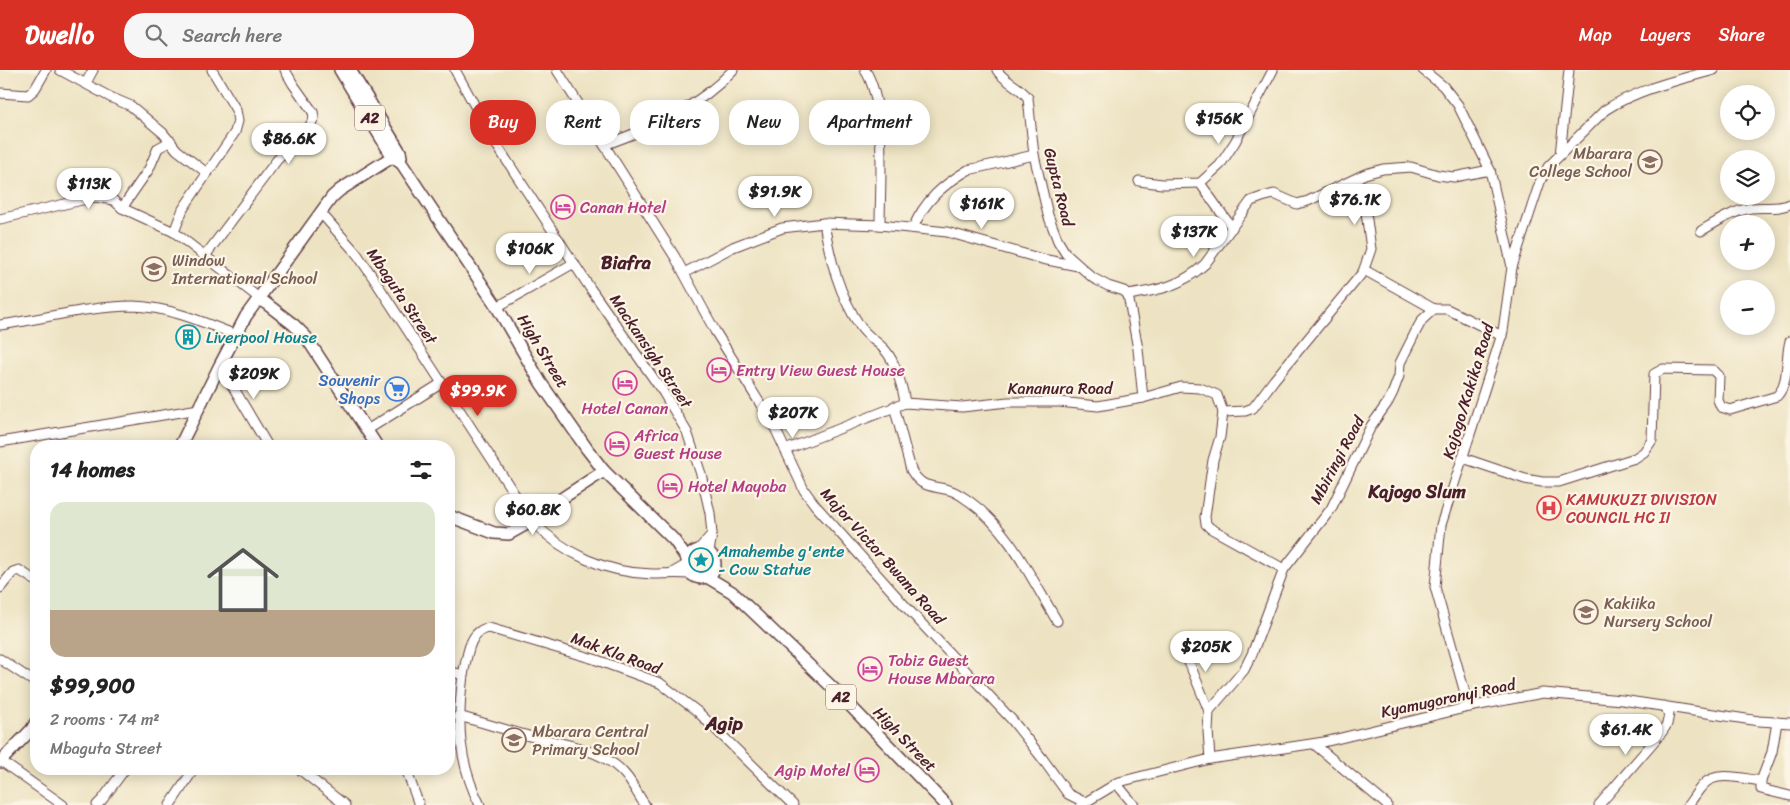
<!DOCTYPE html>
<html lang="en">
<head>
<meta charset="utf-8">
<style>
  body { margin:0; font-family:Sriracha,sans-serif; background:#f6f6f6; color:#222; height:100vh; display:flex; flex-direction:column; font-size:19px; white-space:nowrap }
  * { box-sizing:border-box; margin:0 }
  p { font-size:16px; color:#767676 }
  .icon { flex:none; width:28px; height:28px; fill:none; stroke:currentColor; stroke-width:2; stroke-linecap:round; stroke-linejoin:round }
  .map { position:relative; flex:1; overflow:hidden }
  .details { position:absolute; left:30px; top:370px; width:425px; height:335px; display:flex; flex-direction:column; background:#fff; border-radius:20px; box-shadow:0 2px 12px #0003 }
  .details>* { flex:none }
  .top-card { position:absolute; left:470px; top:30px; width:475px; height:45px; display:flex; gap:10px }
  .buttons { position:absolute; left:1720px; top:15px; display:grid; gap:10px }
  .buttons a { display:grid; place-items:center; width:55px; height:55px; border-radius:50%; background:#fff; box-shadow:0 2px 12px #0003; font-size:25px }
  .price { position:absolute; translate:-50% -42px; padding:0 11px; border-radius:18px; background:#fff; color:#222; font-size:16px; line-height:32px; filter:drop-shadow(0 1px 2px #0008) }
  .price::after { content:''; position:absolute; left:50%; top:30px; width:15px; height:11px; margin-left:-8px; background:inherit; clip-path:polygon(0 0,100% 0,50% 100%) }
  .price.active { background:#d93025; color:#fff }
  ul { padding:0; list-style:none }
  li { display:grid; align-content:center; gap:10px; height:265px; padding:0 20px }
  li span { display:grid; place-items:center; height:155px; border-radius:15px; color:#555 }
  li>.icon { margin-inline-start:auto }
  span .icon { width:90px; height:90px; fill:#fffc; stroke-width:1 }
  li b { font-size:21px }
  h2 { display:flex; justify-content:space-between; align-items:center; height:60px; padding:0 20px; font-size:21px }
  .pill { padding:0 18px; border-radius:20px; background:#fff; box-shadow:0 2px 12px #0003; font-size:18px; line-height:45px }
  .pill.active { background:#d93025; color:#fff }
  header { display:flex; align-items:center; gap:30px; box-sizing:border-box; height:70px; padding:0 25px; background:#d93025; color:#fff }
  header strong { font-size:24px }
  nav { display:flex; gap:28px; margin-inline-start:auto; font-size:18px }
  .search { width:350px; height:45px; background:#f6f6f6; display:flex; align-items:center; gap:12px; box-sizing:border-box; padding:0 18px; border-radius:20px; color:#767676; font-size:19px }
  .map>svg:first-child { display:block }
  .lines { fill:none; stroke-linecap:round; stroke-linejoin:round }
  .minor-casing { stroke:#623c42; stroke-width:11 }
  .major-casing { stroke:#623c42; stroke-width:14 }
  .minor { stroke:#fff; stroke-width:9 }
  .major { stroke:#fff; stroke-width:11 }
  .labels { text-anchor:middle; dominant-baseline:central; stroke-width:4.5; stroke-linejoin:round; paint-order:stroke }
  .shield { fill:#fcf5e5; stroke:#7f5f63; stroke-width:1 }
  .shield-label { font-size:15px; font-weight:bold; fill:#4a1f2b }
  .education-label { font-size:16px; fill:#785e54; stroke:#fcf5e5; text-anchor:start }
  .street-label { font-size:16px; fill:#4a1f2b; stroke:#fcf5e5 }
  .hotel-label { font-size:16px; fill:#b23c85; stroke:#fcf5e5; text-anchor:start }
  .culture-label { font-size:16px; fill:#0d838f; stroke:#fcf5e5; text-anchor:start }
  .shop-label { font-size:16px; fill:#366cbe; stroke:#fcf5e5; text-anchor:end }
  .health-label { font-size:16px; fill:#be3a42; stroke:#fcf5e5; text-anchor:start }
  .neighbourhood-label { font-size:18px; font-weight:bold; fill:#4a1f2b; stroke:#fcf5e5 }
  .quarter-label { font-size:19px; font-weight:bold; fill:#4a1f2b; stroke:#fcf5e5 }
</style>
</head>
<body>
<header>
<strong>Dwello</strong>
<div class="search"><svg class="icon" aria-label="search" viewBox="0 0 24 24"><circle cx="10" cy="10" r="6"/><path d="M15 15l6 6"/></svg>Search here</div>
<nav><a>Map</a><a>Layers</a><a>Share</a></nav>
</header>
<div class="map">
<svg width="1790" height="735" viewBox="0 0 1790 735">
  <rect width="100%" height="100%" fill="#fcf5e5"/>
  <filter id="ink" filterUnits="userSpaceOnUse"><feTurbulence type="fractalNoise" baseFrequency=".02" numOctaves="2"/><feDisplacementMap in="SourceGraphic" scale="10" xChannelSelector="R" yChannelSelector="G"/><feConvolveMatrix kernelMatrix="1 2 1 2 8 2 1 2 1" color-interpolation-filters="sRGB"/></filter>
  <filter id="wash" filterUnits="userSpaceOnUse"><feTurbulence type="fractalNoise" baseFrequency=".0096" numOctaves="4" result="noise"/><feDisplacementMap in="SourceGraphic" scale="20" xChannelSelector="R" yChannelSelector="G"/><feGaussianBlur stdDeviation="1.12" result="paint"/><feColorMatrix in="noise" values="0 0 0 0 0 0 0 0 0 0 0 0 0 0 0 0 0 1.4 0 .05"/><feComposite in="paint" operator="in"/></filter>
  <g filter="url(#wash)">
    <rect width="100%" height="100%" fill="#ede3c3"/>
  </g>
  <g filter="url(#ink)">
    <g class="lines">
      <g class="minor-casing">
        <g id="minor">
          <path d="M60,0l50,27 21,9 32,27 14,17 30,23"/>
          <path d="M212,0l24,40 2,11 -3,11 -52,77 -9,23 85,66"/>
          <path d="M455,0l41,74 94,144 73,104 24,40 14,42 9,39 2,21 -3,18"/>
          <path d="M557,0l118,187 40,74 59,95 30,64 11,15 92,103 105,112 30,38 26,36 16,8"/>
          <path d="M865,0c22,34 15,114 15,155"/>
          <path d="M997,0c7,12 23,16 31,28l6,57 14,60 10,26 8,13 27,24 15,8 16,5 4,4c31,-5 52,-8 77,-31l46,-63 11,-4 12,-3 23,10 11,-3 57,-27 18,-5 28,-2 27,8 16,2 36,-7"/>
          <path d="M1423,0l20,16 15,19 32,65 22,97 -9,64 -62,194 -6,62 34,120"/>
          <path d="M86,13l7,-13"/>
          <path d="M0,23l28,2 7,-6 11,-19"/>
          <path d="M604,75c48,-17 94,-37 129,-75"/>
          <path d="M1560,85l9,-85"/>
          <path d="M1356,109l8,19 7,51 -8,23"/>
          <path d="M1139,111l23,3 38,-1 20,-18 15,-23 38,-72"/>
          <path d="M1200,113l32,45"/>
          <path d="M122,138l27,-39 9,-21 13,-7"/>
          <path d="M321,143l36,41 15,22 160,245c32,33 74,52 120,53 12,0 25,-1 38,0"/>
          <path d="M0,149l95,-22 18,3 9,8 52,24"/>
          <path d="M824,153c6,36 15,72 36,103 7,11 17,15 25,24 10,11 18,38 20,53"/>
          <path d="M913,158c12,-28 30,-43 55,-58l66,-15"/>
          <path d="M1701,161c15,-9 32,-20 50,-23 14,-2 26,2 39,-4"/>
          <path d="M205,186l72,-96 29,-27 8,-15 -1,-6 -20,-28 -8,-14"/>
          <path d="M1512,197l28,-85 8,-15 57,-57c33,-21 73,-30 109,-40"/>
          <path d="M684,203l49,-26 49,-19 42,-5 56,2 67,7 95,27 36,7"/>
          <path d="M1128,225l10,54 5,49"/>
          <path d="M497,237l77,-44"/>
          <path d="M0,255c42,-6 91,-19 133,-19 36,1 70,16 103,29"/>
          <path d="M220,295l48,81"/>
          <path d="M894,336l17,64c11,19 20,15 38,20 8,2 14,7 20,11 41,29 63,79 88,120"/>
          <path d="M1223,342l-3,25 -7,23 -8,57 1,7 4,4 74,41"/>
          <path d="M367,360l75,-47"/>
          <path d="M0,372l199,-33"/>
          <path d="M785,380l120,-47 57,4 46,-5h51l39,4 45,-8 38,-11 19,1 17,7 6,17 22,-1 8,-3 21,-28 89,-108h5l7,4 59,33"/>
          <path d="M1463,388l62,21 17,3h17l76,-24 9,-6 8,-12 2,-66 9,-5 50,1 6,6 -1,24 3,7 9,3 47,-14c13,-15 8,-37 13,-55"/>
          <path d="M698,480l14,-16"/>
          <path d="M672,503l14,-8"/>
          <path d="M0,518l13,-16 6,-2 17,11"/>
          <path d="M1181,573l28,68 -1,20 2,28"/>
          <path d="M0,589l36,24"/>
          <path d="M449,601l14,4c4,-16 5,-45 26,-47l105,31 66,24 38,29 95,93"/>
          <path d="M463,605c-6,47 -5,87 17,130"/>
          <path d="M1209,641l35,-41 8,-16 32,-85 47,-60 40,-83 17,-24 5,-10 6,-16 1,-13 16,-32 6,-11 12,-11h13l55,27"/>
          <path d="M458,646c24,6 47,14 71,20 28,7 63,11 86,29 15,11 20,26 30,40"/>
          <path d="M1777,652l-5,30 -11,29v8l29,7"/>
          <path d="M1314,674l73,61"/>
          <path d="M1,691l62,44"/>
          <path d="M299,699l46,36"/>
          <path d="M406,699l13,36"/>
          <path d="M1116,713l18,22"/>
          <path d="M97,735l5,-5 23,-31"/>
          <path d="M170,735l24,-36"/>
          <path d="M1081,735l38,-23 91,-23 114,-17 145,-35 74,-14 79,7 137,21 31,2"/>
          <path d="M1599,735l63,-73 5,-8 2,-10 -5,-8"/>
          <path d="M1688,735c5,-6 9,-14 15,-20 13,-15 41,-6 58,-4"/>
        </g>
      </g>
      <g class="major-casing">
        <g id="major">
          <path d="M340,0l52,86 10,8 95,143 44,76 46,66 17,22 70,69 13,19"/>
          <path d="M350,0l50,82 1,5"/>
          <path d="M259,228l35,27 12,12 71,109"/>
          <path d="M180,376l40,-81 26,-49 86,-119 8,-7 60,-38"/>
          <path d="M449,446l45,17 15,1 23,-13 32,-24 40,-26"/>
          <circle cx="701" cy="494" r="14"/>
          <path d="M707,507l25,15 103,98 111,115"/>
          <path d="M0,692l32,-33 4,-7"/>
        </g>
      </g>
      <use href="#minor" class="minor"/>
      <use href="#major" class="major"/>
    </g>
  </g>
  <defs>
    <g id="school-ring" transform="scale(1.25)"><circle r="9.5" fill="#fcf5e5" stroke="#8d6e63" stroke-width="1.5"/><path d="M0-5L7-2L0 1L-7-2ZM-4 1L0 2.5L4 1V4Q0 6-4 4Z" fill="#8d6e63"/></g>
    <g id="hotel-ring" transform="scale(1.25)"><circle r="9.5" fill="#fcf5e5" stroke="#d1479c" stroke-width="1.5"/><path d="M-6-4.5h1.5V1H6V5H4.5V3h-9V5H-6ZM-4 0a1.8 1.8 0 1 1 3.6 0ZM.5 0V-2.5h3Q6-2.5 6 0Z" fill="#d1479c"/></g>
    <g id="building-ring" transform="scale(1.25)"><circle r="9.5" fill="#fcf5e5" stroke="#0f9aa8" stroke-width="1.5"/><path d="M-4-6H4V6H1V3H-1V6H-4ZM-2.5-4.3h1.7v1.8h-1.7ZM.8-4.3h1.7v1.8H.8ZM-2.5-1h1.7V.8h-1.7ZM.8-1h1.7V.8H.8Z" fill="#0f9aa8"/></g>
    <g id="supermarket-ring" transform="scale(1.25)"><circle r="9.5" fill="#fcf5e5" stroke="#3f7fe0" stroke-width="1.5"/><path d="M-6-5.5h2.5l.6 2H6L4.5 2H-2.5L-4.4-4H-6ZM-1.5 3.2a1.3 1.3 0 1 0 .1 0ZM3 3.2a1.3 1.3 0 1 0 .1 0Z" fill="#3f7fe0"/></g>
    <g id="hospital-ring" transform="scale(1.25)"><circle r="9.5" fill="#fcf5e5" stroke="#e0444e" stroke-width="1.5"/><path d="M-5-5h3v3.5h4V-5h3V5h-3V1.5h-4V5h-3Z" fill="#e0444e"/></g>
    <g id="sight-ring" transform="scale(1.25)"><circle r="9.5" fill="#fcf5e5" stroke="#0f9aa8" stroke-width="1.5"/><path d="M0-6L1.8-2.2L6-1.7L2.9 1.2L3.7 5.4L0 3.3L-3.7 5.4L-2.9 1.2L-6-1.7L-1.8-2.2Z" fill="#0f9aa8"/></g>
  </defs>
  <g fill-rule="evenodd">
    <use href="#school-ring" x="1650" y="92"/>
    <use href="#hotel-ring" x="563" y="137"/>
    <use href="#school-ring" x="154" y="199"/>
    <use href="#building-ring" x="188" y="267"/>
    <use href="#hotel-ring" x="719" y="300"/>
    <use href="#hotel-ring" x="625" y="313"/>
    <use href="#supermarket-ring" x="397" y="319"/>
    <use href="#hotel-ring" x="617" y="374"/>
    <use href="#hotel-ring" x="670" y="416"/>
    <use href="#hospital-ring" x="1549" y="438"/>
    <use href="#sight-ring" x="701" y="490"/>
    <use href="#school-ring" x="1586" y="542"/>
    <use href="#hotel-ring" x="870" y="599"/>
    <use href="#school-ring" x="514" y="670"/>
    <use href="#hotel-ring" x="867" y="700"/>
  </g>
  <g class="labels">
    <g class="shield">
      <rect x="355" y="35.5" width="30" height="25" rx="4"/>
      <rect x="826" y="614.5" width="30" height="25" rx="4"/>
    </g>
    <g class="shield-label">
      <text x="370" y="48">A2</text>
      <text x="841" y="627">A2</text>
    </g>
    <g class="education-label">
      <text x="1632" y="83" text-anchor="end">Mbarara<tspan x="1632" dy="18">College School</tspan></text>
      <text x="172" y="190">Window<tspan x="172" dy="18">International School</tspan></text>
      <text x="1604" y="533">Kakiika<tspan x="1604" dy="18">Nursery School</tspan></text>
      <text x="532" y="661">Mbarara Central<tspan x="532" dy="18">Primary School</tspan></text>
    </g>
    <g class="street-label">
      <text transform="translate(1059 117) rotate(76)">Gupta Road</text>
      <text transform="translate(402 226) rotate(56)">Mbaguta Street</text>
      <text transform="translate(543 281) rotate(59)">High Street</text>
      <text transform="translate(651 281) rotate(56)">Mackansigh Street</text>
      <text x="1060" y="318">Kananura Road</text>
      <text transform="translate(1468 321) rotate(-73)">Kajogo/Kakika Road</text>
      <text transform="translate(1337 390) rotate(-62)">Mbiringi Road</text>
      <text transform="translate(883 486) rotate(48)">Major Victor Bwana Road</text>
      <text transform="translate(616 583) rotate(20)">Mak Kla Road</text>
      <text transform="translate(1448 628) rotate(-12)">Kyamugoranyi Road</text>
      <text transform="translate(905 669) rotate(46)">High Street</text>
    </g>
    <g class="hotel-label">
      <text x="580" y="137">Canan Hotel</text>
      <text x="736" y="300">Entry View Guest House</text>
      <text x="625" y="338" text-anchor="middle">Hotel Canan</text>
      <text x="634" y="365">Africa<tspan x="634" dy="18">Guest House</tspan></text>
      <text x="688" y="416">Hotel Mayoba</text>
      <text x="888" y="590">Tobiz Guest<tspan x="888" dy="18">House Mbarara</tspan></text>
      <text x="850" y="700" text-anchor="end">Agip Motel</text>
    </g>
    <g class="culture-label">
      <text x="206" y="267">Liverpool House</text>
      <text x="718" y="481">Amahembe g'ente<tspan x="718" dy="18">- Cow Statue</tspan></text>
    </g>
    <g class="shop-label">
      <text x="380" y="310">Souvenir<tspan x="380" dy="18">Shops</tspan></text>
    </g>
    <g class="health-label">
      <text x="1566" y="429">KAMUKUZI DIVISION<tspan x="1566" dy="18">COUNCIL HC II</tspan></text>
    </g>
    <g class="neighbourhood-label">
      <text x="626" y="193">Biafra</text>
      <text x="1417" y="422">Kajogo Slum</text>
    </g>
    <g class="quarter-label">
      <text x="724" y="653">Agip</text>
    </g>
  </g>
</svg>
<div class="buttons">
<a><svg class="icon" aria-label="locate" viewBox="0 0 24 24"><circle cx="12" cy="12" r="6"/><path d="M12 2v4M12 18v4M2 12h4M18 12h4"/></svg></a>
<a><svg class="icon" aria-label="layers" viewBox="0 0 24 24"><path d="M12 4l9 5-9 5-9-5zM3 14l9 5 9-5"/></svg></a>
<a>+</a>
<a>−</a>
</div>
<b class="price" style="left:1219px;top:75px">$156K</b>
<b class="price" style="left:289px;top:95px">$86.6K</b>
<b class="price" style="left:89px;top:140px">$113K</b>
<b class="price" style="left:775px;top:148px">$91.9K</b>
<b class="price" style="left:1355px;top:156px">$76.1K</b>
<b class="price" style="left:982px;top:160px">$161K</b>
<b class="price" style="left:1194px;top:188px">$137K</b>
<b class="price" style="left:530px;top:205px">$106K</b>
<b class="price" style="left:254px;top:330px">$209K</b>
<b class="price active" style="left:478px;top:347px">$99.9K</b>
<b class="price" style="left:793px;top:369px">$207K</b>
<b class="price" style="left:533px;top:466px">$60.8K</b>
<b class="price" style="left:1206px;top:603px">$205K</b>
<b class="price" style="left:1626px;top:686px">$61.4K</b>
<div class="top-card">
<a class="pill active">Buy</a>
<a class="pill">Rent</a>
<a class="pill">Filters</a>
<a class="pill">New</a>
<a class="pill">Apartment</a>
</div>
<section class="details">
<h2>14 homes<svg class="icon" aria-label="filters" viewBox="0 0 24 24"><path d="M4 7h16M4 17h16"/><circle cx="9" cy="7" r="2"/><circle cx="15" cy="17" r="2"/></svg></h2>
<ul>
<li><span style="background:linear-gradient(#dfe7d0 70%,#b9a48a 0)"><svg class="icon" aria-label="home" viewBox="0 0 24 24"><path d="M3 11l9-7 9 7M6 9v11h12V9"/></svg></span><div><b>$99,900</b><p>2 rooms · 74 m²</p><p>Mbaguta Street</p></div></li>
</ul>
</section>
</div>
</body>
</html>
